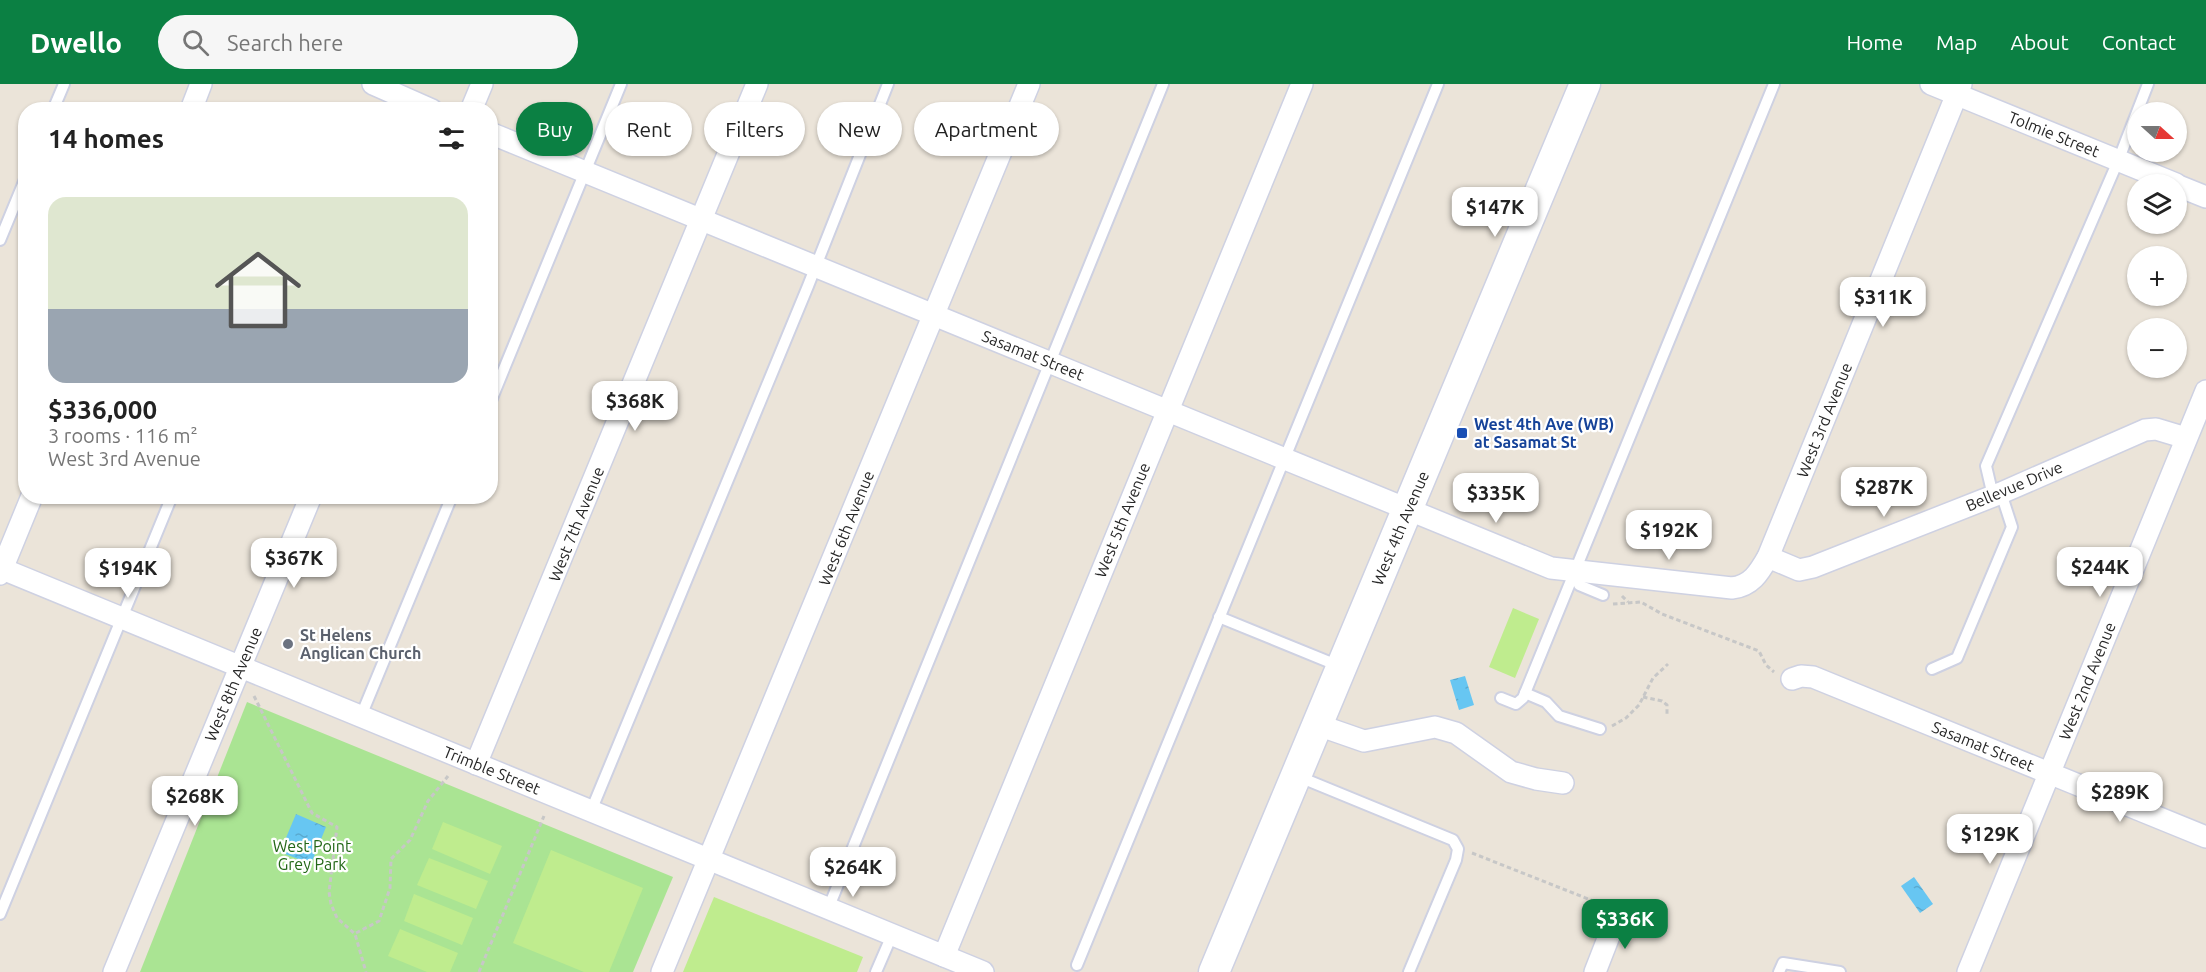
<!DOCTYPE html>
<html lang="en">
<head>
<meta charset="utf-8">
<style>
  body { margin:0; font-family:Ubuntu,sans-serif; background:#f6f6f6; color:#222; height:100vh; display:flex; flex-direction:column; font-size:22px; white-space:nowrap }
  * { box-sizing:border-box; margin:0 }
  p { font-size:20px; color:#767676 }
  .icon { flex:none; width:33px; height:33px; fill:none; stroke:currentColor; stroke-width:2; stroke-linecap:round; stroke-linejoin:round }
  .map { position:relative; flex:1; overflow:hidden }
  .side { position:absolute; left:18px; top:18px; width:480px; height:402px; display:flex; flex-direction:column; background:#fff; border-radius:24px; box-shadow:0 2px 4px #0004 }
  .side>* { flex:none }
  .top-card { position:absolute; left:516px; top:18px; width:570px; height:54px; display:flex; gap:12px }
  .needle { width:39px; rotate:111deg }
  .fabs { position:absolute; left:2127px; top:18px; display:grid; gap:12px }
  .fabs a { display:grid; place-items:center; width:60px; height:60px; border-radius:50%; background:#fff; box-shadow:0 2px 4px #0004; font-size:30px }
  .price { position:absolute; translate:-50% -51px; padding:0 14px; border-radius:12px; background:#fff; color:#222; font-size:20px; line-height:39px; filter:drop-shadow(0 2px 3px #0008) }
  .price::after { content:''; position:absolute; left:50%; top:36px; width:18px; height:14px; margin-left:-9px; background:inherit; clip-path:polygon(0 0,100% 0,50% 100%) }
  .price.selected { background:#0b8043; color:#fff }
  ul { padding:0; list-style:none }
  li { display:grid; align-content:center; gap:12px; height:318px; padding:0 30px }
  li+li { border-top:2px solid #e0e0e0 }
  li span { display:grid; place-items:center; height:186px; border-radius:18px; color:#555 }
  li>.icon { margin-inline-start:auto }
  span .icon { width:108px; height:108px; fill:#fffc; stroke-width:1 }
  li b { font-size:26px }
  h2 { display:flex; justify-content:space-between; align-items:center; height:72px; padding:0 30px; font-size:26px }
  .pill { padding:0 21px; border-radius:27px; background:#fff; box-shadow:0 2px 4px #0004; font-size:21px; line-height:54px }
  .pill.selected { background:#0b8043; color:#fff }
  header { display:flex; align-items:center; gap:36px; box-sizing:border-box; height:84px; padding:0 30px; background:#0b8043; color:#fff }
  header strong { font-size:28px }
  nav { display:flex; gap:33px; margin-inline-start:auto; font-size:21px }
  .search { width:420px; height:54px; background:#f6f6f6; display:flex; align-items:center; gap:15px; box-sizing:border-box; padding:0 21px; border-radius:33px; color:#767676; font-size:22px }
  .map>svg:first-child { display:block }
  .park { fill:#aae493 }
  .pitch { fill:#bfec8e }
  .water { fill:url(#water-ripples) }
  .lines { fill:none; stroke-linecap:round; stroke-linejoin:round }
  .lane-casing { stroke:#ced1e2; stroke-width:14 }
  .street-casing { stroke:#ced1e2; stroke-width:24 }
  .secondary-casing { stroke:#ced1e2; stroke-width:33 }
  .path { stroke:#c7c7c7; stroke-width:3; stroke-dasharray:4.5 3; stroke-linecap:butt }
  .lane { stroke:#fff; stroke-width:10 }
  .street { stroke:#fff; stroke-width:21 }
  .secondary { stroke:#fff; stroke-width:30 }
  .transit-dot { fill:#1a4fb4; stroke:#fff; stroke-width:2 }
  .worship-dot { fill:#6b7280; stroke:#fff; stroke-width:2 }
  .labels { text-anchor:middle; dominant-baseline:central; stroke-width:4.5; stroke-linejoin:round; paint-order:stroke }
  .street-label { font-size:16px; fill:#282828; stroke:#fff }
  .transit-label { font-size:16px; font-weight:bold; fill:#164399; stroke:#fff; text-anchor:start }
  .worship-label { font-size:16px; font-weight:bold; fill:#5b616d; stroke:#fff; text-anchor:start }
  .park-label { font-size:16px; fill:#236717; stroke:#fff }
</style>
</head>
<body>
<header>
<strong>Dwello</strong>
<div class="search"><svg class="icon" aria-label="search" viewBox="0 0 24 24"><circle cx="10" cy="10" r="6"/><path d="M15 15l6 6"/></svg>Search here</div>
<nav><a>Home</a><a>Map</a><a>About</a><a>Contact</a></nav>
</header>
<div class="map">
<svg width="2206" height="888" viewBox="0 0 2206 888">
  <defs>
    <pattern id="water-ripples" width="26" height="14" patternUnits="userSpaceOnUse" patternTransform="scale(1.5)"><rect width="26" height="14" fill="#67c6f2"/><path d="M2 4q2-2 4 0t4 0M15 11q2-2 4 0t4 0" fill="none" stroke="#59aad0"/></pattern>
  </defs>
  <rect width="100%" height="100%" fill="#ebe4d9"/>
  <path class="park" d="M247,618l426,175 -40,95h-493z"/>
  <g class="pitch">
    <path d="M1513,524l26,11 -24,59 -26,-11z"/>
    <path d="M443,738l59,24 -12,28 -58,-25z"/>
    <path d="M551,766l92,38 -34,84h-25l-71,-29z"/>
    <path d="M429,774l59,23 -12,28 -59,-24z"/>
    <path d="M414,810l59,24 -11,27 -58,-24z"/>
    <path d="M714,813l149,60 -6,15h-174z"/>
    <path d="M400,845l58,24 -8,19h-23l-39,-16z"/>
  </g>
  <g class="water">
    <path d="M1465,592l9,29 -15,5 -9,-30z"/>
    <path d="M296,730l30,13 -15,37 -31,-12z"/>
    <path d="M1914,793l19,27 -13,9 -19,-27z"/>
  </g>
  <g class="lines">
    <g class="lane-casing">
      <g id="lane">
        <path d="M53,26l11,-26"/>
        <path d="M0,156l26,-63"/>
        <path d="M490,319l131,-319"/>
        <path d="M1993,412l-7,-30 132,-305 30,-77"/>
        <path d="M1576,488l3,13 24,10"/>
        <path d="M1219,533l120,49"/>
        <path d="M1932,585l25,-11 55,-131 -11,-34"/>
        <path d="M1525,609l21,9 13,14 41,13"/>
        <path d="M1501,614l15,6 7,-6 251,-614"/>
        <path d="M361,632l91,-220"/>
        <path d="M1297,692l156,64 5,9 -2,11 -47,112"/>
        <path d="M591,727l217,-525 80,-202"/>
        <path d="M828,825l335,-825"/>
        <path d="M0,830l172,-418"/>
        <path d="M1077,881l361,-881"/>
        <path d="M876,888l16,-37"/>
        <path d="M1779,888l4,-9 57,9"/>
      </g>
    </g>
    <g class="street-casing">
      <g id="street">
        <path d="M373,0l59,26"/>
        <path d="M1931,0l245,100"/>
        <path d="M472,24l10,-24"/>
        <path d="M191,26l10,-26"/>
        <path d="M490,49l1061,435 181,20c19,-2 27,-15 36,-31l193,-473"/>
        <path d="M2176,101l30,12"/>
        <path d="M1768,473l31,13 14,-3 188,-74 144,-63 11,-1 30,9"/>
        <path d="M0,484l983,404"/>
        <path d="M0,490l32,-78"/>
        <path d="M1792,595l9,-3 12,1 393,160"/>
        <path d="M1318,641l46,16 71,-14 21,6 55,39 25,7 27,4"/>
        <path d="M476,680l281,-680"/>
        <path d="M944,872l358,-872"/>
        <path d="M114,888l197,-476"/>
        <path d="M662,888l367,-888"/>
        <path d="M1595,888l16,-41 18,-19"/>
        <path d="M1968,888l238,-581"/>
      </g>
    </g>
    <g class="secondary-casing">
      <path id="secondary" d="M1214,888l371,-888"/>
    </g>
    <g class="path">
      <path d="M1622,512l6,6"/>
      <path d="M1613,520l28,-2 21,12 97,37 7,14 8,7"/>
      <path d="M254,612l58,117 25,14 -8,65 2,12 6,14 18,16 11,38"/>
      <path d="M1643,613l19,4 5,4v11"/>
      <path d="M1612,642l14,-8 13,-13 14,-27 15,-14"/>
      <path d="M1472,769l129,51 -6,15"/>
      <path d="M356,849l23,-12 11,-33 1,-29 19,-19 18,-39 20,-25"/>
      <path d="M479,888l65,-156"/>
    </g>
    <use href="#lane" class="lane"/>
    <use href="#street" class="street"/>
    <use href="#secondary" class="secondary"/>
  </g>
  <rect class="transit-dot" x="1456" y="343" width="12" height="12" rx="3"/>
  <circle class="worship-dot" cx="288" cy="560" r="6"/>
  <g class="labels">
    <g class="street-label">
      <text transform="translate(2054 50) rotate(22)">Tolmie Street</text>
      <text transform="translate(1033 271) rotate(22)">Sasamat Street</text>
      <text transform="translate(1824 336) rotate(-68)">West 3rd Avenue</text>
      <text transform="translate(2014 402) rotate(-23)">Bellevue Drive</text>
      <text transform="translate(1122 436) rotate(-68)">West 5th Avenue</text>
      <text transform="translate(576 440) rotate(-68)">West 7th Avenue</text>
      <text transform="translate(846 444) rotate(-68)">West 6th Avenue</text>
      <text transform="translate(1400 444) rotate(-67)">West 4th Avenue</text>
      <text transform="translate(2087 597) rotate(-68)">West 2nd Avenue</text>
      <text transform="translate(233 600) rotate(-67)">West 8th Avenue</text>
      <text transform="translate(1983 662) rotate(22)">Sasamat Street</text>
      <text transform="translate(492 686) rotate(22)">Trimble Street</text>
    </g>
    <g class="transit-label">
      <text x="1474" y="340">West 4th Ave (WB)<tspan x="1474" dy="18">at Sasamat St</tspan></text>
    </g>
    <g class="worship-label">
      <text x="300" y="551">St Helens<tspan x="300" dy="18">Anglican Church</tspan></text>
    </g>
    <g class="park-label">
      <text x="312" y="762">West Point<tspan x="312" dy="18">Grey Park</tspan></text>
    </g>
  </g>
</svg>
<div class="fabs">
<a><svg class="needle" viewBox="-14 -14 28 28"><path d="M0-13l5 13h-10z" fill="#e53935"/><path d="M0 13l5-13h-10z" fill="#767676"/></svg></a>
<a><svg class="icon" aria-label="layers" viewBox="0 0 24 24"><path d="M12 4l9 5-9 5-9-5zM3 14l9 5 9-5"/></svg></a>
<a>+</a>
<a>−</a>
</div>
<b class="price" style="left:1495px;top:154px">$147K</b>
<b class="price" style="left:1883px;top:244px">$311K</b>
<b class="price" style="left:635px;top:348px">$368K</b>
<b class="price" style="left:1884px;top:434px">$287K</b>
<b class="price" style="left:1496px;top:440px">$335K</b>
<b class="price" style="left:1669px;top:477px">$192K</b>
<b class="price" style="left:294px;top:505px">$367K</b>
<b class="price" style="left:2100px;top:514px">$244K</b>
<b class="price" style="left:128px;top:515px">$194K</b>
<b class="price" style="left:2120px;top:739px">$289K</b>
<b class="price" style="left:195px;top:743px">$268K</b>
<b class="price" style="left:1990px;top:781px">$129K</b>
<b class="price" style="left:853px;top:814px">$264K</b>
<b class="price selected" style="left:1625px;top:866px">$336K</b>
<div class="top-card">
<a class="pill selected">Buy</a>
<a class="pill">Rent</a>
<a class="pill">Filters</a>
<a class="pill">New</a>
<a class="pill">Apartment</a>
</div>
<section class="side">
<h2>14 homes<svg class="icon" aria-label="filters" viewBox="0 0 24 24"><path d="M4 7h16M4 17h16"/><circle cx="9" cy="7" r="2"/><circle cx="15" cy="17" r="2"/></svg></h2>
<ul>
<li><span style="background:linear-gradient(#dfe7d0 60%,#9aa5b1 0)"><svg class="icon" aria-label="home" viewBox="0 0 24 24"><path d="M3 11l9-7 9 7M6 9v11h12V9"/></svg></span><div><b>$336,000</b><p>3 rooms · 116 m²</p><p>West 3rd Avenue</p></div></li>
</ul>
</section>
</div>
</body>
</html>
